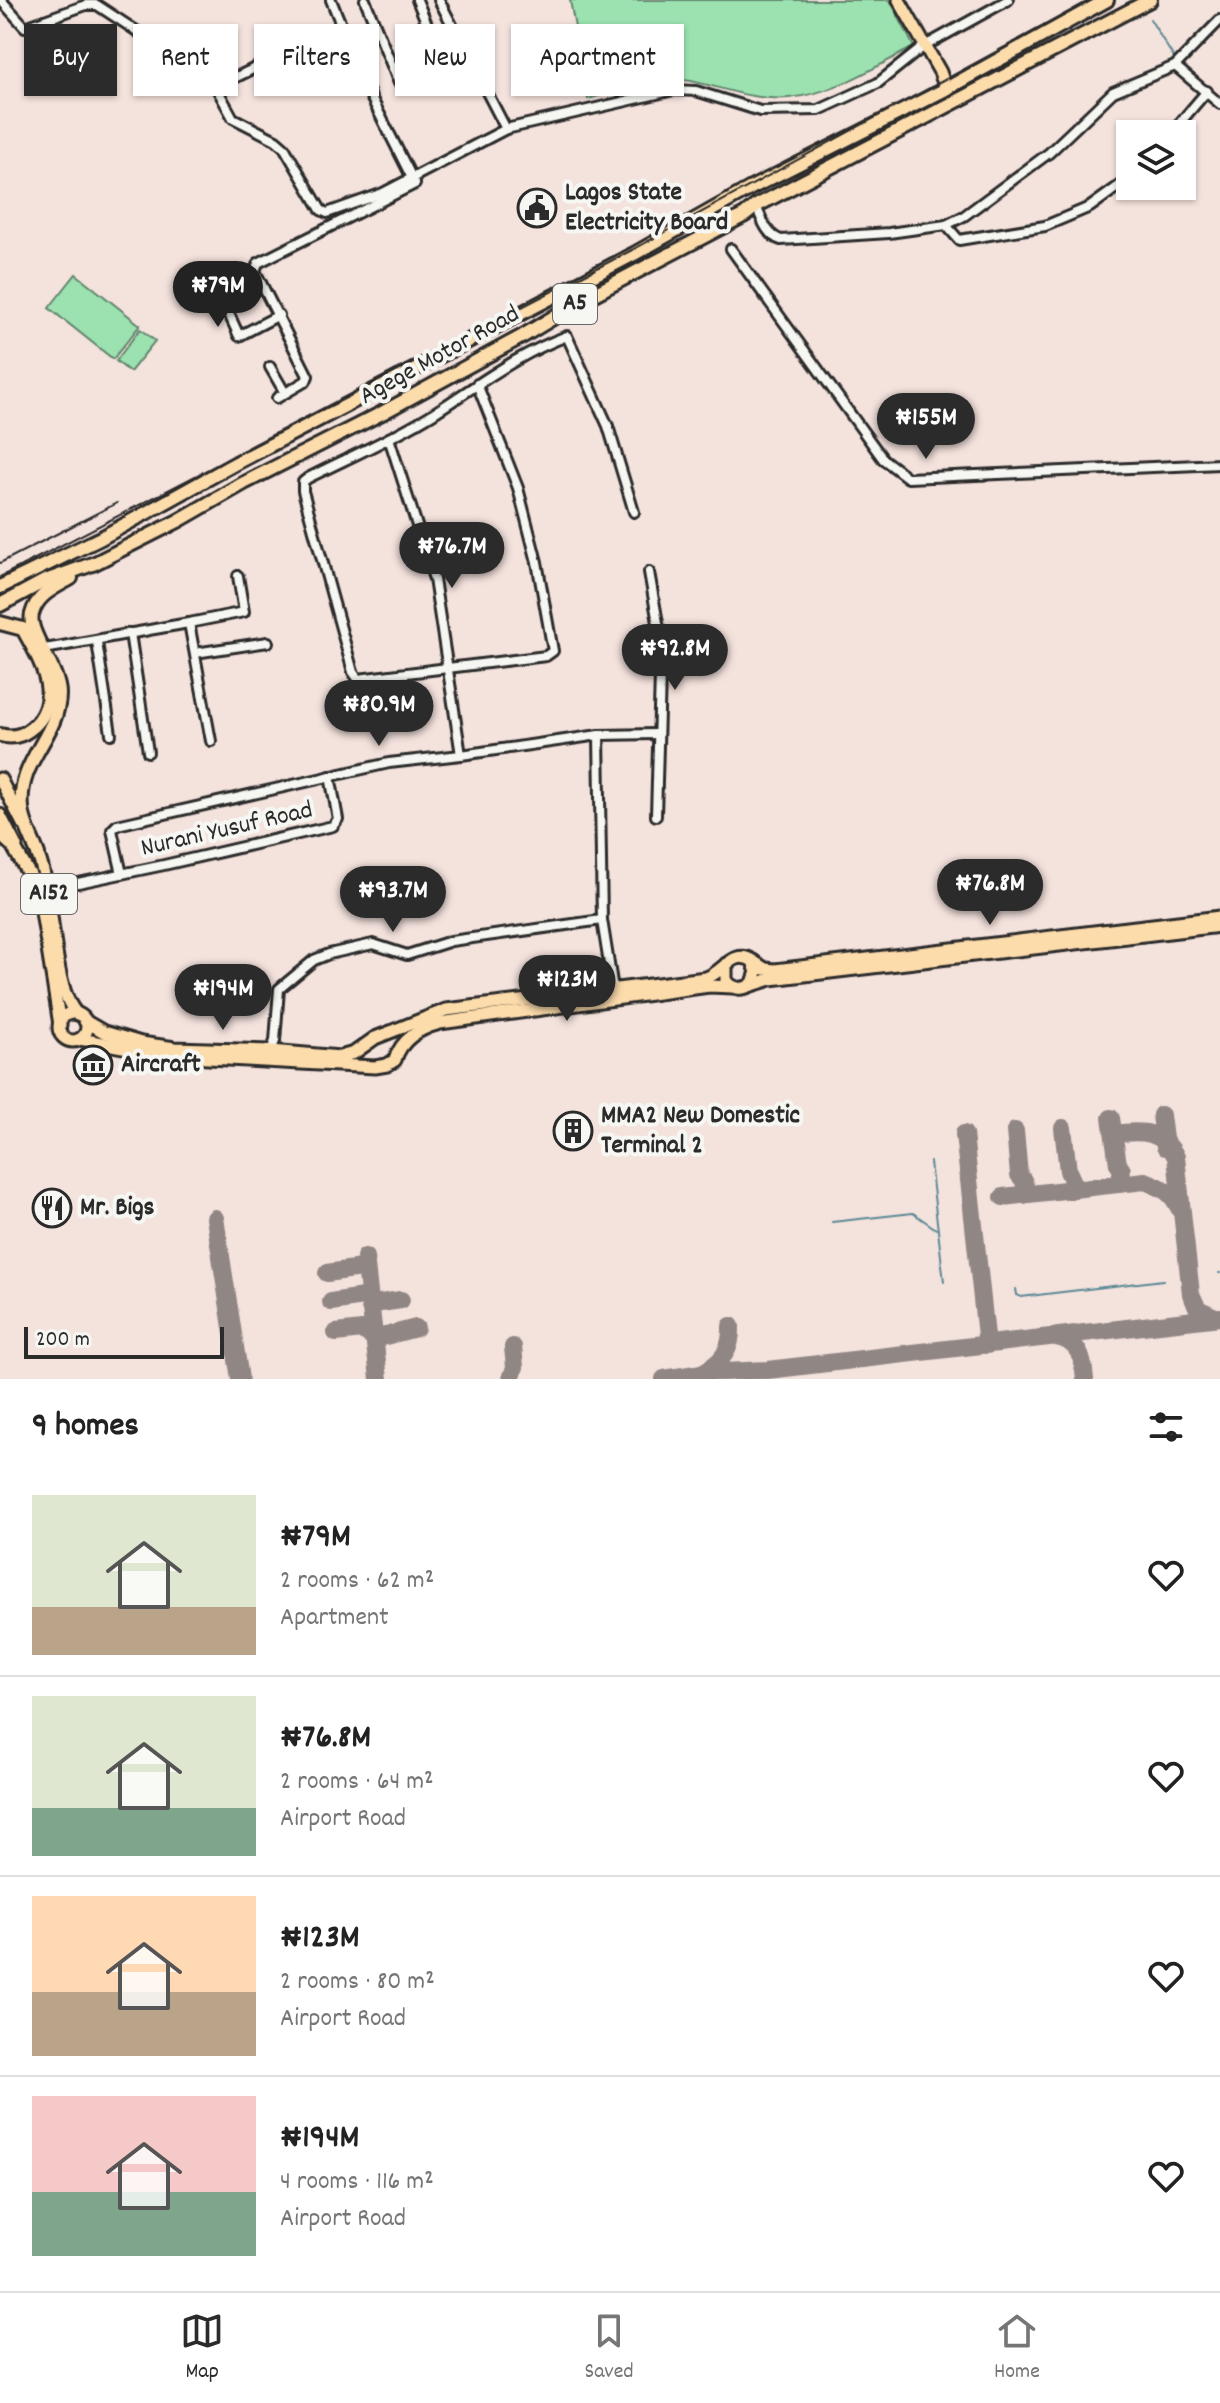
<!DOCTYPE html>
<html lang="en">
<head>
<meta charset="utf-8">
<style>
  body { margin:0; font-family:Dekko,sans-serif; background:#f6f6f6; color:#222; height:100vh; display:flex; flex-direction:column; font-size:30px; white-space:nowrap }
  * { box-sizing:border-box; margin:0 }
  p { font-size:26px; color:#767676 }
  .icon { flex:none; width:44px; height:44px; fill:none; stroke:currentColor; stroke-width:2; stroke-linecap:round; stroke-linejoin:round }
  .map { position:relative; height:1379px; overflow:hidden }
  .side { display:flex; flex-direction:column; background:#fff; flex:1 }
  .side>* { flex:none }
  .hud { position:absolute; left:24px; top:24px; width:800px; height:72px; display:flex; gap:16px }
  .controls { position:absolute; left:1116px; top:120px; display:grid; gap:16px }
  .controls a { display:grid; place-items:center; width:80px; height:80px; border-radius:0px; background:#fff; box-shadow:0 2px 6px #0004; font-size:40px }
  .scale { position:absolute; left:24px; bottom:20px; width:200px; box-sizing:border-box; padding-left:8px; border:4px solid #2b2b2b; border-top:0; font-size:22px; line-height:28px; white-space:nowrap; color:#2b2b2b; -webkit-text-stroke:6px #f6f6f2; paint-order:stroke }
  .price { position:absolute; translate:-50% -68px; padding:0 18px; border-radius:28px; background:#2b2b2b; color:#fff; font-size:26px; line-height:52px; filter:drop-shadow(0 2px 4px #0008) }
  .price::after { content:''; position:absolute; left:50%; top:48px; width:24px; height:18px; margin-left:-12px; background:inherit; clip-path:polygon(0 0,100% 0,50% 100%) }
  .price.selected { background:#222; color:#fff }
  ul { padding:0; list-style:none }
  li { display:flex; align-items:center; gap:24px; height:200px; padding:0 32px }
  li+li { border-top:2px solid #e0e0e0 }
  li span { display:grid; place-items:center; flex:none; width:224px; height:160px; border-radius:0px; color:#555 }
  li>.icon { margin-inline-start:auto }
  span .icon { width:96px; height:96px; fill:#fffc; stroke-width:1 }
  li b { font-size:34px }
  h2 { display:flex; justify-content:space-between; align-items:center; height:96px; padding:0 32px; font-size:34px }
  .pill { padding:0 28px; border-radius:0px; background:#fff; box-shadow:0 2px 6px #0004; font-size:28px; line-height:72px }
  .pill.selected { background:#2b2b2b; color:#fff }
  .menu { display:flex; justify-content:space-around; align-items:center; height:112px; border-top:2px solid #e0e0e0; background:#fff; font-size:22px; color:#767676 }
  .menu a { display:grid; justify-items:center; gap:4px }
  .menu .selected { color:#2b2b2b }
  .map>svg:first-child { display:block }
  .green { fill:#9be2b0; stroke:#63866e; stroke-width:2 }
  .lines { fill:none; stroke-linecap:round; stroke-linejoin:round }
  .stream { stroke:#5b8994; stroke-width:2 }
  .taxiway { stroke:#908684; stroke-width:18 }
  .minor-casing { stroke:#2b2b2b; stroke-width:14 }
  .major-casing { stroke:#2b2b2b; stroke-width:17 }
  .highway-casing { stroke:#2b2b2b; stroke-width:18 }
  .minor { stroke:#f6f6f2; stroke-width:8 }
  .major { stroke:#fddcac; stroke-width:11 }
  .highway { stroke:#fddcac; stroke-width:12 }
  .rail { stroke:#2b2b2b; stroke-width:2 }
  .labels { text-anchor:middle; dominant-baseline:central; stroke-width:8; stroke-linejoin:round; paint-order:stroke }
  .shield { fill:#f6f6f2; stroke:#686867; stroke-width:2 }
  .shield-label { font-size:24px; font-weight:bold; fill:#2b2b2b }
  .poi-label { font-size:26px; font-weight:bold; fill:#2b2b2b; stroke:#f6f6f2; text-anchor:start }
  .street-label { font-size:26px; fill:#2b2b2b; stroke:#f6f6f2 }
</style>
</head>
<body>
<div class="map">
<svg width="1220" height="1379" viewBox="0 0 1220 1379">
  <rect width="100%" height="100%" fill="#f4e2dd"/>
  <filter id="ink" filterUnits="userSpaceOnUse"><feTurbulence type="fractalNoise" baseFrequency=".0125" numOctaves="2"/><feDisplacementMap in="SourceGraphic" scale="16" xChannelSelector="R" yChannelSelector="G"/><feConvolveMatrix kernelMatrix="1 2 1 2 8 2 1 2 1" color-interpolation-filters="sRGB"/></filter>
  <g filter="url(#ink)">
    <g class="green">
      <path d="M570,0h320l24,47c-40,20 -80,47 -125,51 -35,3 -65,-10 -98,-17 -32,-6 -72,10 -103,18z"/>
      <path d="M76,274l64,51 -27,34 -64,-51z"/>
      <path d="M140,329l15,12 -25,31 -14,-11z"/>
    </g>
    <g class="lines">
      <g class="stream">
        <path d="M1150,19l24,39"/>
        <path d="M930,1162l14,120"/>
        <path d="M832,1222l81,-9 23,16"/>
        <path d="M1219,1273h1"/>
        <path d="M1016,1289l1,6 4,2 142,-17"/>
      </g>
      <g class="taxiway">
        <path d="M1161,1115l4,32"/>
        <path d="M1111,1118l7,46 4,6 -3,14"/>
        <path d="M1063,1128l5,43 5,11 -3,8"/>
        <path d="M1015,1131l4,44c7,7 7,12 4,20"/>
        <path d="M964,1134l23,211"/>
        <path d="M1114,1134c27,-4 49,-4 62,23l15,137 7,15 17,8"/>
        <path d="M1003,1197l142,-16c16,6 27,11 34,27"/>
        <path d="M215,1218l25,161"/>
        <path d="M365,1257l14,122"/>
        <path d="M327,1273l34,-5 5,4"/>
        <path d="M331,1302l32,-5 6,4"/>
        <path d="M370,1308l4,-4 27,-4"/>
        <path d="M336,1333l26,-3 11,7"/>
        <path d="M1056,1337c23,4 27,21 29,42"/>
        <path d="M374,1339l42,-11"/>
        <path d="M702,1373c20,-11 30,-23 29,-47"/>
        <path d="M511,1379l4,-12 -2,-20"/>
        <path d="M664,1379l38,-6 66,-3 452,-53"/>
      </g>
      <g class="minor-casing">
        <g id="minor">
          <path d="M1,0l24,27 61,-22h11l111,73 8,9 125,-61"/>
          <path d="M365,0l34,83 6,2 39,-20 -27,-65"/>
          <path d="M439,0l67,129"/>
          <path d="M1175,66l45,38"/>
          <path d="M216,87l17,31 43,22 8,7 37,63 6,3 56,-20 123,-64 168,-39 22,1 64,20 59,-1 59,-27 45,-36 85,-47"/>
          <path d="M1178,125l29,-34"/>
          <path d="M756,206c6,13 10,29 25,34l108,-7 57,-8 18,-9 85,-63 64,-61 62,-26 45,-46"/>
          <path d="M946,225l13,15 86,-14 45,-19 40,-29"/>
          <path d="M731,249l152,210 25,19 312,-14"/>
          <path d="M261,284l-37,19 15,33 40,-21"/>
          <path d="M270,367l15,26"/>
          <path d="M477,384l41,104 19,74 16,89 -7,5 -188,23 -5,-7 -50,-181v-9l5,-4c42,-21 86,-40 126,-65 44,-28 84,-59 133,-77l41,90 26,86"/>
          <path d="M277,398l29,-17 2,-5 -53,-105 3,-8 157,-79 -44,-87 -40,-97"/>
          <path d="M389,438l45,141 27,176"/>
          <path d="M649,572l12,68 -5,176"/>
          <path d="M189,623l55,-11 -6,-36"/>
          <path d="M130,633l18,119"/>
          <path d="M97,642l14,92"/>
          <path d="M44,649c49,-8 97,-18 145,-26l22,118"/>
          <path d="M195,653l73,-11"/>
          <path d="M599,735l3,185 11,69"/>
          <path d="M122,874l-10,-44 5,-5 272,-62 72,-8 138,-20 58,-1"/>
          <path d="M78,883l86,-18 169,-39 5,-7 -8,-43"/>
          <path d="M271,1051l4,-10 4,-52 35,-29 15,-6 44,-10 34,11 44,-14 151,-21"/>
        </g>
      </g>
      <g class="major-casing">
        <g id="major">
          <path d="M899,0l41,72 6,17"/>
          <path d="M0,779l23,45"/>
          <path d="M0,815l16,31"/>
          <path d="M34,846c23,44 15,139 43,168"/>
          <path d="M29,873l13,39 18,113"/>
          <path d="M754,962l11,7 10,1 445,-53"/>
          <path d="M749,986l22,-7 449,-53"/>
          <circle cx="73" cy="1027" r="14"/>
          <path d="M85,1021l19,11 37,11 34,5 96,3 69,6 14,-4 21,-15 71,-28 260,-32c18,-6 27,-30 47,-17l4,11 -4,11c-9,8 -20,7 -27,-3v-16"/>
          <path d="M80,1039l91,17 204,11 12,-2 8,-5c6,-21 26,-32 45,-37l269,-37 24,1"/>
        </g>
      </g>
      <g class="highway-casing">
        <g id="highway">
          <path d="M0,587l101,-49 135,-75 398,-209 117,-66 195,-99 161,-89"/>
          <path d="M0,605l43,-23 52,-19 83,-42 66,-38 138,-70 141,-77 56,-34 166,-87 11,-9 394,-206"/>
          <path d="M0,623l23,6c17,30 43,74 6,101 -8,6 -18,8 -29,5"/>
          <path d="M0,834l13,12 18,32"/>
          <path d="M38,854c-5,-14 -15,-31 -16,-46 -5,-47 37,-72 37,-114 0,-25 -32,-61 -27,-80 5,-20 24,-27 39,-36"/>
        </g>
      </g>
      <use href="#minor" class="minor"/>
      <use href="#major" class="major"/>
      <use href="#highway" class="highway"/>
      <g class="rail">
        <path d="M0,563l117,-60"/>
        <path d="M0,577l634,-328 457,-249"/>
      </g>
    </g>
  </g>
  <defs>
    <g id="civic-ring" transform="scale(2)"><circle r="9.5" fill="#f6f6f2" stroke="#2b2b2b" stroke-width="1.5"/><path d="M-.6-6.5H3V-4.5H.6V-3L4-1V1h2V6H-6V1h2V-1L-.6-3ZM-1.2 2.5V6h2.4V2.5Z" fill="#2b2b2b"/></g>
    <g id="museum-ring" transform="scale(2)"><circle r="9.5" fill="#f6f6f2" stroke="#2b2b2b" stroke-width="1.5"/><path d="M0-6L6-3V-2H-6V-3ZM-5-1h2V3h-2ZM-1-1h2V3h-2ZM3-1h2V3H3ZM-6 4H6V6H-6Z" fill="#2b2b2b"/></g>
    <g id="building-ring" transform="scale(2)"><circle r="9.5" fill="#f6f6f2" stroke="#2b2b2b" stroke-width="1.5"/><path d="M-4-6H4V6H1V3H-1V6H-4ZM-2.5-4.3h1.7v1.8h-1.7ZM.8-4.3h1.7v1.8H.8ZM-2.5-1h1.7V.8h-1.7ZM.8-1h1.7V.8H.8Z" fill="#2b2b2b"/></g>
    <g id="restaurant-ring" transform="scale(2)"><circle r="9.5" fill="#f6f6f2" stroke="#2b2b2b" stroke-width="1.5"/><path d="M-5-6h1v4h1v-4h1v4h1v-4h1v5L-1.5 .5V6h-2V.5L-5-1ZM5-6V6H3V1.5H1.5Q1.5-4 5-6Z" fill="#2b2b2b"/></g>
  </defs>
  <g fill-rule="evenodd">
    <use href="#civic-ring" x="537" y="208"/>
    <use href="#museum-ring" x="93" y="1065"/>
    <use href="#building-ring" x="573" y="1131"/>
    <use href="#restaurant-ring" x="52" y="1208"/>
  </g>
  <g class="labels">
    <g class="shield">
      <rect x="553" y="284" width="44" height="40" rx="6"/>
      <rect x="21" y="874" width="56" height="40" rx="6"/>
    </g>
    <g class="shield-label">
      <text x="575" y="304">A5</text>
      <text x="49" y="894">A152</text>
    </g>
    <g class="poi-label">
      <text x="565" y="193">Lagos State<tspan x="565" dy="30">Electricity Board</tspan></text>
      <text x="121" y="1065">Aircraft</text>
      <text x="601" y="1116">MMA2 New Domestic<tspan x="601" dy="30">Terminal 2</tspan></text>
      <text x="80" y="1208">Mr. Bigs</text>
    </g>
    <g class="street-label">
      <text transform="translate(440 356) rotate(-29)">Agege Motor Road</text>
      <text transform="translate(227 830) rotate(-13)">Nurani Yusuf Road</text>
    </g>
  </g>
</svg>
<div class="controls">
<a><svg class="icon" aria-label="layers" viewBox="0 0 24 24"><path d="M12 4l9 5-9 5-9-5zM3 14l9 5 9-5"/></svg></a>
</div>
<div class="scale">200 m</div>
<b class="price selected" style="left:218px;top:329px">₦79M</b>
<b class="price" style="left:926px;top:461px">₦155M</b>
<b class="price" style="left:452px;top:590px">₦76.7M</b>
<b class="price" style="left:675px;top:692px">₦92.8M</b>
<b class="price" style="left:379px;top:748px">₦80.9M</b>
<b class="price" style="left:990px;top:927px">₦76.8M</b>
<b class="price" style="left:393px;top:934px">₦93.7M</b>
<b class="price" style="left:567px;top:1023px">₦123M</b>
<b class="price" style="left:223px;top:1032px">₦194M</b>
<div class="hud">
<a class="pill selected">Buy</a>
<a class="pill">Rent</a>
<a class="pill">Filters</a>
<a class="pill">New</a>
<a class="pill">Apartment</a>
</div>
</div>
<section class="side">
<h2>9 homes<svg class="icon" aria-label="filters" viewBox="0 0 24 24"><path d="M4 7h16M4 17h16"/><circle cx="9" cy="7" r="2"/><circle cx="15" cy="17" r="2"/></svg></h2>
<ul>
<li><span style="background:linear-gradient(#dfe7d0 70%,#b9a48a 0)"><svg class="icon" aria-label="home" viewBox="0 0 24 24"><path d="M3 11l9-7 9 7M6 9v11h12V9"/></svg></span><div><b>₦79M</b><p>2 rooms · 62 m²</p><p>Apartment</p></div><svg class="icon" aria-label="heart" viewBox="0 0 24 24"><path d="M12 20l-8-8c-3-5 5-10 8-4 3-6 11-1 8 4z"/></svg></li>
<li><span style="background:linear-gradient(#dfe7d0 70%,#7fa58c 0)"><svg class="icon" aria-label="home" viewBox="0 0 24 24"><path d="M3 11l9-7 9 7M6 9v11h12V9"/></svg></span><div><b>₦76.8M</b><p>2 rooms · 64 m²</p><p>Airport Road</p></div><svg class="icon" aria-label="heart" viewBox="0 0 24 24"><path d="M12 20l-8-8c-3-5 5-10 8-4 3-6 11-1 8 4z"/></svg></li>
<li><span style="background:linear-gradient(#ffd9b3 60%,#b9a48a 0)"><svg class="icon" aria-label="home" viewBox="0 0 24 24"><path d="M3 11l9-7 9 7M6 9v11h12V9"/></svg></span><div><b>₦123M</b><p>2 rooms · 80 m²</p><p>Airport Road</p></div><svg class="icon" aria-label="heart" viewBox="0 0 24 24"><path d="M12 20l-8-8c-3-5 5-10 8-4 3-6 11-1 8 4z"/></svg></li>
<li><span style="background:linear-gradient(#f6c9c9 60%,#7fa58c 0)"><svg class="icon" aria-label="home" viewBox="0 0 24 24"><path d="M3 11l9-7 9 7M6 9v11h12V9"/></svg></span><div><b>₦194M</b><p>4 rooms · 116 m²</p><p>Airport Road</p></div><svg class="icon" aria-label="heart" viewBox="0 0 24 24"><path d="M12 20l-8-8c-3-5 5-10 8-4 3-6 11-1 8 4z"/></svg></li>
</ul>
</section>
<nav class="menu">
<a class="selected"><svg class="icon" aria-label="map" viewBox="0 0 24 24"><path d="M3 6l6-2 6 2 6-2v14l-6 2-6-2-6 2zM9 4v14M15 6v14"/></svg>Map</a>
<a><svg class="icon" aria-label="saved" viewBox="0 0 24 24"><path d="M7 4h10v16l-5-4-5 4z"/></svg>Saved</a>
<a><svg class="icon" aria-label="home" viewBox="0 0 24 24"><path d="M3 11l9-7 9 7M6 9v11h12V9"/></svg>Home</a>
</nav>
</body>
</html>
